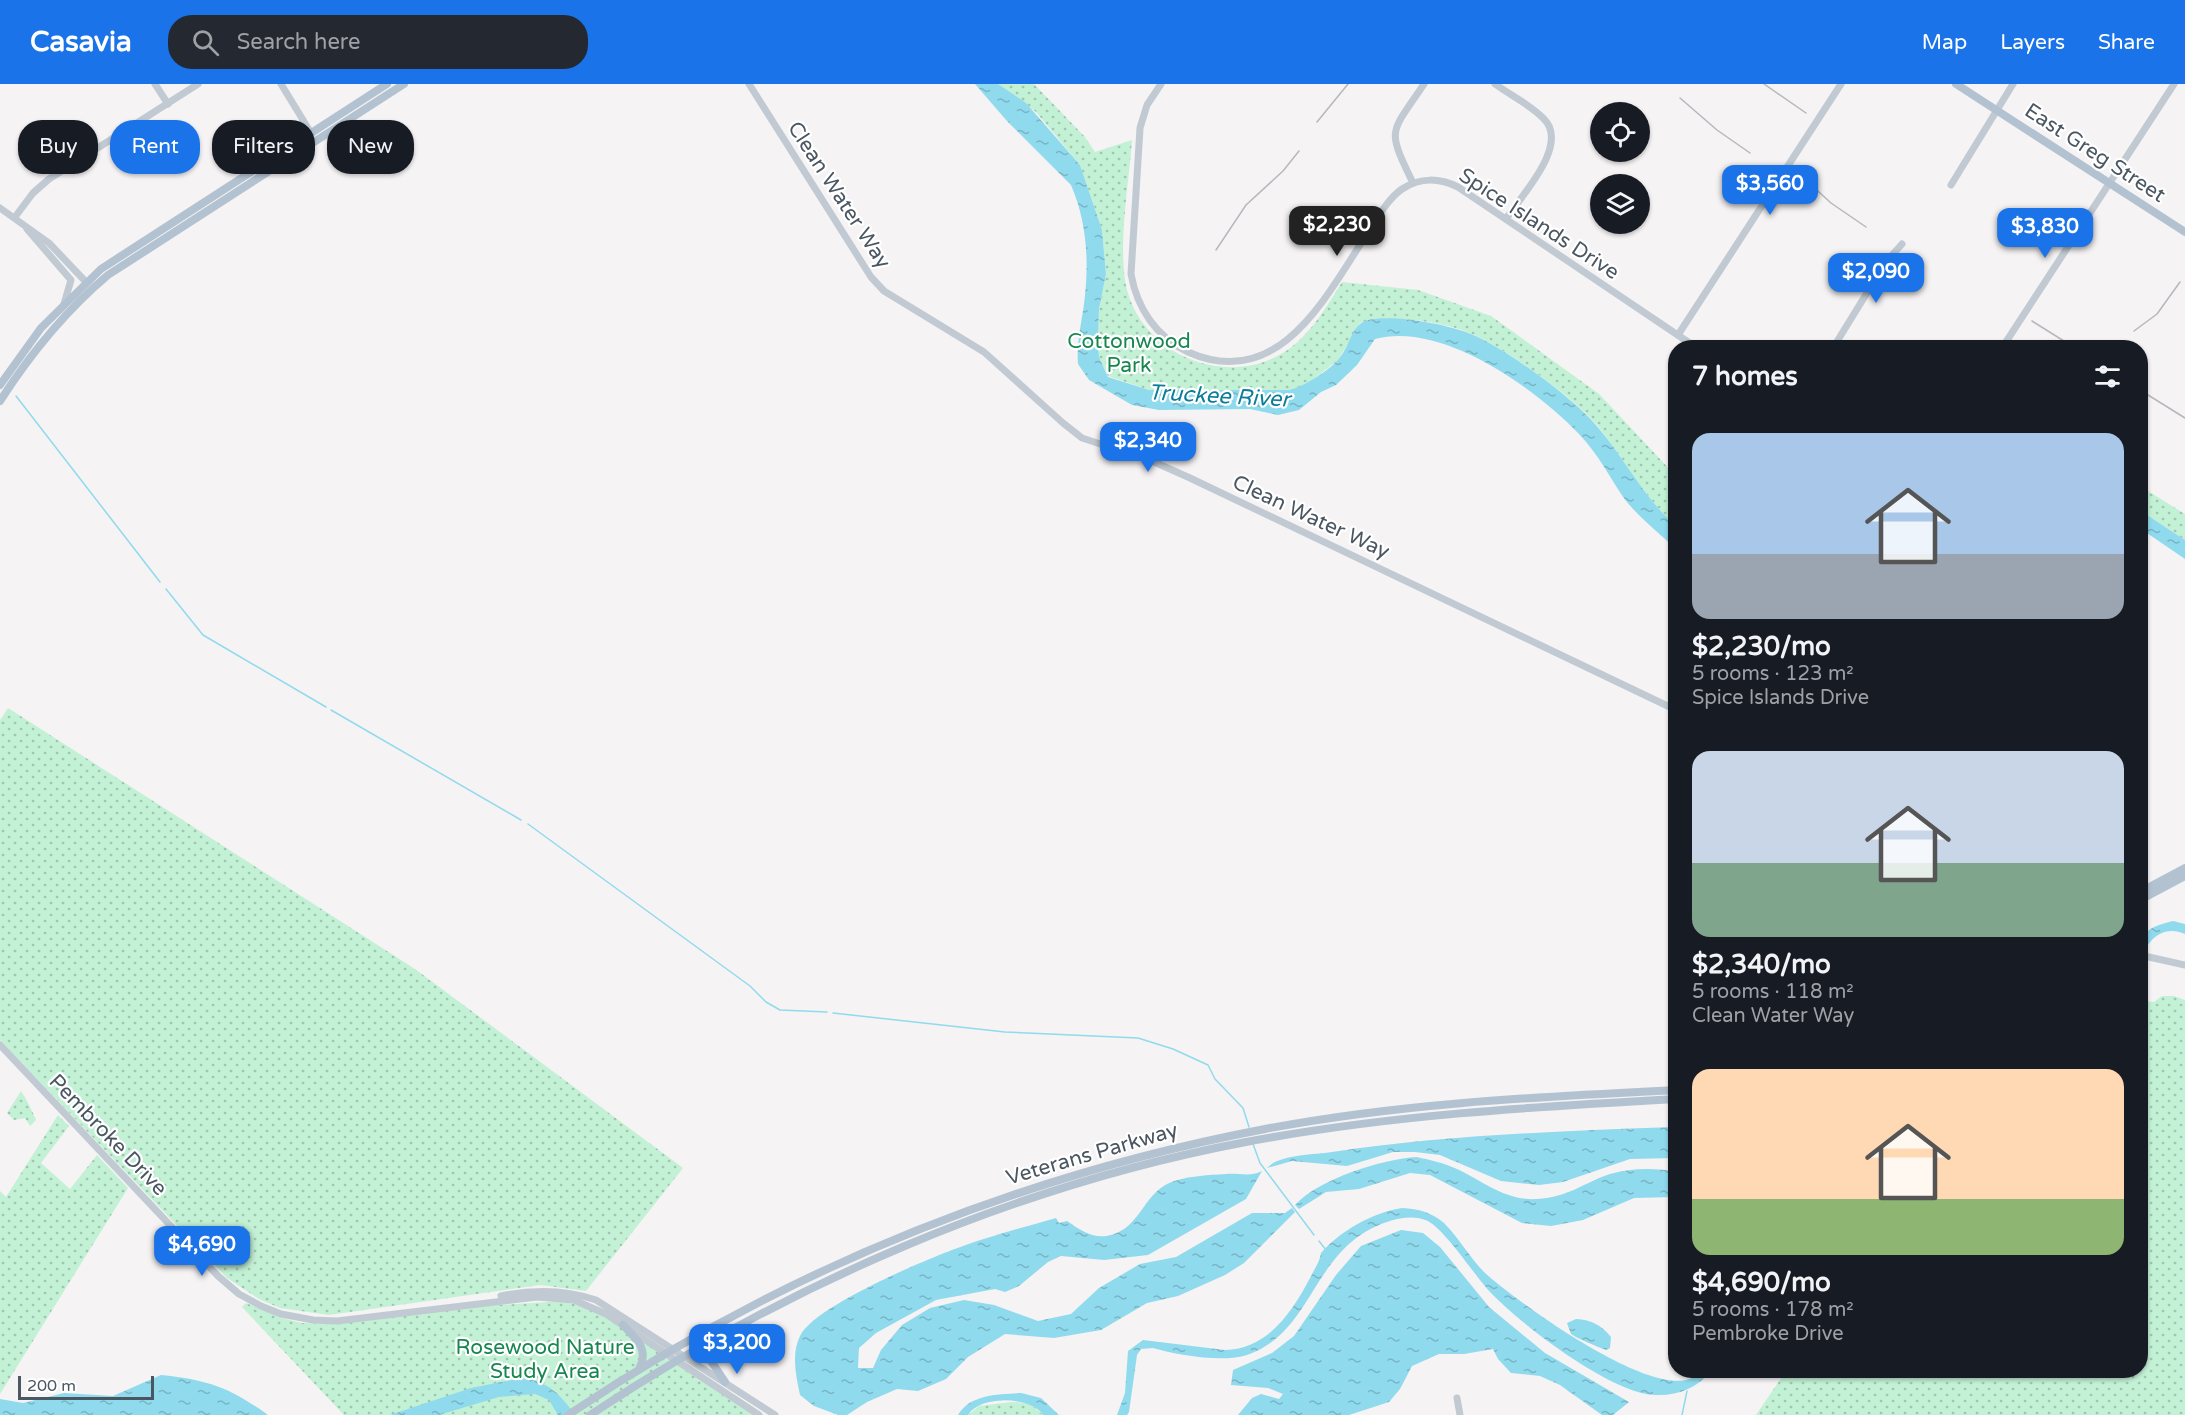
<!DOCTYPE html>
<html lang="en">
<head>
<meta charset="utf-8">
<style>
  body { margin:0; font-family:"Varela Round",sans-serif; background:#242831; color:#f1f3f6; height:100vh; display:flex; flex-direction:column; font-size:22px; white-space:nowrap }
  * { box-sizing:border-box; margin:0 }
  p { font-size:20px; color:#9ea1a6 }
  .icon { flex:none; width:33px; height:33px; fill:none; stroke:currentColor; stroke-width:2; stroke-linecap:round; stroke-linejoin:round }
  .map { position:relative; flex:1; overflow:hidden }
  .panel { position:absolute; left:1668px; top:256px; width:480px; height:1038px; display:flex; flex-direction:column; background:#171b24; border-radius:24px; box-shadow:0 2px 4px #0004 }
  .panel>* { flex:none }
  .banner { position:absolute; left:18px; top:36px; width:570px; height:54px; display:flex; gap:12px }
  .tools { position:absolute; left:1590px; top:18px; display:grid; gap:12px }
  .tools a { display:grid; place-items:center; width:60px; height:60px; border-radius:50%; background:#171b24; box-shadow:0 2px 4px #0004; font-size:30px }
  .scale { position:absolute; left:18px; bottom:15px; width:136px; box-sizing:border-box; padding-left:6px; border:3px solid #4a5661; border-top:0; font-size:16px; line-height:21px; white-space:nowrap; color:#4a5661; -webkit-text-stroke:4px #fff; paint-order:stroke }
  .price { position:absolute; translate:-50% -51px; padding:0 14px; border-radius:12px; background:#1a73e8; color:#fff; font-size:20px; line-height:39px; filter:drop-shadow(0 2px 3px #0008) }
  .price::after { content:''; position:absolute; left:50%; top:36px; width:18px; height:14px; margin-left:-9px; background:inherit; clip-path:polygon(0 0,100% 0,50% 100%) }
  .price.on { background:#222; color:#fff }
  ul { padding:0; list-style:none }
  li { display:grid; align-content:center; gap:12px; height:318px; padding:0 24px }
  li span { display:grid; place-items:center; height:186px; border-radius:18px; color:#555 }
  li>.icon { margin-inline-start:auto }
  span .icon { width:108px; height:108px; fill:#fffc; stroke-width:1 }
  li b { font-size:26px }
  h2 { display:flex; justify-content:space-between; align-items:center; height:72px; padding:0 24px; font-size:26px }
  .tag { padding:0 21px; border-radius:24px; background:#171b24; box-shadow:0 2px 4px #0004; font-size:21px; line-height:54px }
  .tag.on { background:#1a73e8; color:#fff }
  header { display:flex; align-items:center; gap:36px; box-sizing:border-box; height:84px; padding:0 30px; background:#1a73e8; color:#fff }
  header strong { font-size:28px }
  nav { display:flex; gap:33px; margin-inline-start:auto; font-size:21px }
  .search { width:420px; height:54px; background:#242831; display:flex; align-items:center; gap:15px; box-sizing:border-box; padding:0 21px; border-radius:24px; color:#9ea1a6; font-size:22px }
  .map>svg:first-child { display:block }
  .grass { fill:url(#grass-dots) }
  .garden { fill:#c3f1d5 }
  .water { fill:url(#water-ripples) }
  .lines { fill:none; stroke-linecap:round; stroke-linejoin:round }
  .stream { stroke:#90daee; stroke-width:1.5 }
  .minor { stroke:#c1cad2; stroke-width:7 }
  .major { stroke:#b3c2d1; stroke-width:8 }
  .rail { stroke:#b5b8bd; stroke-width:1.5 }
  .labels { text-anchor:middle; dominant-baseline:central; stroke-width:4.5; stroke-linejoin:round; paint-order:stroke }
  .street-label { font-size:21px; fill:#4a5661; stroke:#fff }
  .park-label { font-size:21px; fill:#17864f; stroke:#fff }
  .water-label { font-size:22px; font-style:italic; fill:#0c7c9b; stroke:#fff }
</style>
</head>
<body>
<header>
<strong>Casavia</strong>
<div class="search"><svg class="icon" aria-label="search" viewBox="0 0 24 24"><circle cx="10" cy="10" r="6"/><path d="M15 15l6 6"/></svg>Search here</div>
<nav><a>Map</a><a>Layers</a><a>Share</a></nav>
</header>
<div class="map">
<svg width="2185" height="1331" viewBox="0 0 2185 1331">
  <defs>
    <pattern id="grass-dots" width="8" height="8" patternUnits="userSpaceOnUse" patternTransform="scale(1.5)"><rect width="8" height="8" fill="#c3f1d5"/><path d="M2 2h.1M6 6h.1" fill="none" stroke="#a0c6b0" stroke-width="1.8" stroke-linecap="round"/></pattern>
    <pattern id="water-ripples" width="26" height="14" patternUnits="userSpaceOnUse" patternTransform="scale(1.5)"><rect width="26" height="14" fill="#90daee"/><path d="M2 4q2-2 4 0t4 0M15 11q2-2 4 0t4 0" fill="none" stroke="#78b4c4"/></pattern>
  </defs>
  <rect width="100%" height="100%" fill="#f5f3f3"/>
  <g class="grass">
    <path d="M998,0h36l51,53 10,15 37,-12c-3,43 -15,109 -5,150 18,68 104,100 162,59 23,-17 38,-43 53,-67l76,8 73,26 108,78 76,81v50c-32,-28 -51,-67 -78,-100 -26,-30 -88,-74 -125,-91 -27,-12 -84,-21 -112,-11l-22,37 -33,26 -16,4h-140l-41,-14 -9,-19 -1,-13 1,-35 7,-35 -4,-44 -22,-65 -44,-53z"/>
    <path d="M2140,402l45,28v26l-44,-29z"/>
    <path d="M8,624l407,261 268,199 -97,123 -46,-6 -211,30 -49,-7 -21,-9 -32,-21 -227,-238v-320z"/>
    <path d="M2162,912h12l11,4v415h-429l30,-44h354l1,-370 13,1z"/>
    <path d="M21,1007c6,9 10,18 15,29l-6,6 -5,-8 -11,2 -7,-7z"/>
    <path d="M58,1031l11,11 -28,37 29,26 27,-34 31,33 -128,206v-203l6,6z"/>
    <path d="M566,1217l34,12 153,102h-409l-102,-108 4,-4 36,15 20,5 36,1 128,-17z"/>
    <path d="M1012,1318l18,1 13,12h-75l11,-9z"/>
  </g>
  <circle class="garden" cx="545" cy="1276" r="13"/>
  <g class="water">
    <path d="M975,0h23l28,19 54,62 22,65 4,44 -7,35 -1,35 1,13 9,20 41,13h140c15,-3 43,-21 52,-34 9,-12 11,-32 27,-36 25,-6 79,4 103,14 34,14 101,63 125,91 28,32 47,72 79,100v23c-16,-15 -35,-30 -49,-47 -17,-24 -26,-45 -47,-67 -44,-46 -137,-113 -204,-95l-18,26 -21,20 -15,7 -22,18 -21,5 -28,-6 -91,1 -27,-5 -43,-25 -11,-16c-2,-23 5,-46 7,-69 4,-38 1,-75 -14,-110l-64,-64z"/>
    <path d="M2141,427l44,29v19l-44,-30z"/>
    <path d="M2173,837l12,3v10c-24,-11 -43,10 -44,33 0,-32 -1,-38 32,-46z"/>
    <path d="M1675,1043v31l-45,1 -67,23 -24,3 -38,-4 -61,-26 -25,-3h-22l-46,14 -55,-5 -25,7c13,-14 46,-13 65,-16 114,-17 229,-21 343,-25z"/>
    <path d="M1417,1073c13,3 27,6 40,12 26,12 48,32 80,30 32,-2 46,-16 73,-25 21,-6 42,-6 64,-3l1,26 -41,1 -51,22 -32,6 -29,-3 -92,-48 -20,-2 -51,16 -33,3 -27,17 -4,-4c24,-26 87,-46 122,-48z"/>
    <path d="M1262,1087l-16,28 -98,56 -44,5 -43,-4 -13,6 -29,24 -14,6 -10,-3 -59,11 -60,33 -17,15 -1,20h15l8,-18 21,-25 28,-17 34,-8 30,5 44,16 33,-7 28,-26 41,-24 36,-7 76,-44h33l7,-5 3,4 -51,51 -19,12 -47,21 -31,7 -46,27 -47,8 -49,-4 -37,23 -22,22 -28,12 -21,-2 -30,13 -20,13h-9l-24,-9 -14,-11c-4,-19 -9,-41 0,-59 14,-30 129,-78 163,-90 30,-11 62,-19 93,-28l3,5 8,-2c15,10 28,20 47,13 25,-8 30,-38 53,-50 16,-8 42,-9 59,-10 14,-1 24,3 36,-3z"/>
    <path d="M1402,1124c17,1 29,4 42,15 15,15 26,35 41,50 27,25 185,142 215,98h11c-14,17 -33,25 -56,24 -45,-2 -133,-70 -164,-102 -17,-18 -44,-61 -63,-72 -11,-5 -24,-4 -35,-1 -82,23 -76,111 -146,135 -24,8 -70,0 -94,-7l-12,1 -4,6 -8,57 -2,3h-10l8,-22 3,-42 15,-11 82,10c43,-1 67,-38 85,-72 4,-8 10,-17 11,-25 19,-22 53,-41 81,-45z"/>
    <path d="M1401,1146l22,3 17,14 49,60 56,46 84,49 -16,13h-11l-42,-30 -20,-9 -29,-3 -13,-14 -5,-10 -29,5h-25l-27,12 -12,23 -11,13 -40,13h-111l14,-17 9,-4 18,5 4,-5 -15,-6 -37,-3 2,-15 39,-17 22,-17 42,-61 25,-29z"/>
    <path d="M1576,1235c16,1 25,6 35,18l-1,11 -4,2c-12,-5 -24,-9 -35,-16l-4,-11z"/>
    <path d="M161,1291c47,5 68,12 107,40h-268v-16l23,4 41,-10 49,3z"/>
    <path d="M522,1294c26,3 39,17 53,37h-17l-9,-15 -14,-6 -36,3 -60,18h-49l81,-27z"/>
    <path d="M1021,1309l20,5 18,17h-16c-11,-19 -63,-20 -75,0h-10c12,-21 41,-21 63,-22z"/>
  </g>
  <g class="lines">
    <g class="stream">
      <path d="M16,312l144,186"/>
      <path d="M166,505l37,46 123,72"/>
      <path d="M331,626l190,110"/>
      <path d="M528,740l222,162 16,16 14,8 47,2"/>
      <path d="M833,929l172,19 133,6 35,11 35,16 7,14 28,29 6,19"/>
      <path d="M1253,1060l7,19 54,72"/>
      <path d="M1319,1157l7,9"/>
      <path d="M1682,1331l5,-24"/>
    </g>
    <g class="minor">
      <path d="M155,0l13,20"/>
      <path d="M281,0l30,49"/>
      <path d="M749,0l122,193 13,14 100,61 79,71 19,15 70,23 38,17 486,232"/>
      <path d="M1161,0l-14,21 -7,23 -9,146c6,34 25,63 57,78 94,42 141,-62 183,-124 9,-14 18,-30 31,-39 18,-12 38,-11 56,-2l239,161"/>
      <path d="M1495,0c15,11 36,21 49,35 26,26 -23,77 -38,100"/>
      <path d="M1413,99c-27,-56 -23,-48 11,-99"/>
      <path d="M1951,101l62,-101"/>
      <path d="M0,124l49,35 37,39"/>
      <path d="M15,133l18,-24 16,-14 149,-95"/>
      <path d="M27,145l44,51 -7,24"/>
      <path d="M1678,251l163,-251"/>
      <path d="M1833,264l53,-86 16,-18"/>
      <path d="M2002,264l172,-264"/>
      <path d="M2140,871l45,10"/>
      <path d="M0,961l218,231 21,18 22,12 20,8 32,6 24,1 200,-24 37,3 32,14 153,101"/>
      <path d="M501,1212c33,-7 63,-7 95,4l179,115"/>
      <path d="M1457,1314l3,17"/>
    </g>
    <g class="major">
      <path d="M1956,0l229,148"/>
      <path d="M0,301l41,-57 60,-59 286,-185"/>
      <path d="M0,317c31,-48 64,-89 108,-126l296,-191"/>
      <path d="M2140,808l45,-24"/>
      <path d="M2140,816l45,-24"/>
      <path d="M623,1241c12,13 26,23 17,42"/>
      <path d="M711,1258l-4,13 18,27"/>
      <path d="M568,1331c213,-143 445,-238 697,-286 136,-26 273,-32 411,-39"/>
      <path d="M590,1331c197,-130 422,-229 656,-273 142,-27 285,-35 430,-43"/>
    </g>
    <g class="rail">
      <path d="M1764,0l42,29"/>
      <path d="M1680,14l37,32 33,23"/>
      <path d="M1317,38l31,-38"/>
      <path d="M1797,88l34,31 35,24"/>
      <path d="M1216,166l30,-45 37,-34 16,-20"/>
      <path d="M2032,237l43,27"/>
      <path d="M2134,247l23,-17 23,-32"/>
      <path d="M2140,306l45,28"/>
    </g>
  </g>
  <g class="labels">
    <g class="street-label">
      <text transform="translate(2095 69) rotate(33)">East Greg Street</text>
      <text transform="translate(839 111) rotate(57)">Clean Water Way</text>
      <text transform="translate(1539 140) rotate(33)">Spice Islands Drive</text>
      <text transform="translate(1311 433) rotate(25)">Clean Water Way</text>
      <text transform="translate(108 1051) rotate(46)">Pembroke Drive</text>
      <text transform="translate(1092 1070) rotate(-16)">Veterans Parkway</text>
    </g>
    <g class="park-label">
      <text x="1129" y="257">Cottonwood<tspan x="1129" dy="24">Park</tspan></text>
      <text x="545" y="1263">Rosewood Nature<tspan x="545" dy="24">Study Area</tspan></text>
    </g>
    <g class="water-label">
      <text transform="translate(1219 312) rotate(3)">Truckee River</text>
    </g>
  </g>
</svg>
<div class="tools">
<a><svg class="icon" aria-label="locate" viewBox="0 0 24 24"><circle cx="12" cy="12" r="6"/><path d="M12 2v4M12 18v4M2 12h4M18 12h4"/></svg></a>
<a><svg class="icon" aria-label="layers" viewBox="0 0 24 24"><path d="M12 4l9 5-9 5-9-5zM3 14l9 5 9-5"/></svg></a>
</div>
<div class="scale">200 m</div>
<b class="price" style="left:1770px;top:132px">$3,560</b>
<b class="price on" style="left:1337px;top:173px">$2,230</b>
<b class="price" style="left:2045px;top:175px">$3,830</b>
<b class="price" style="left:1876px;top:220px">$2,090</b>
<b class="price" style="left:1148px;top:389px">$2,340</b>
<b class="price" style="left:202px;top:1193px">$4,690</b>
<b class="price" style="left:737px;top:1291px">$3,200</b>
<div class="banner">
<a class="tag">Buy</a>
<a class="tag on">Rent</a>
<a class="tag">Filters</a>
<a class="tag">New</a>
</div>
<section class="panel">
<h2>7 homes<svg class="icon" aria-label="filters" viewBox="0 0 24 24"><path d="M4 7h16M4 17h16"/><circle cx="9" cy="7" r="2"/><circle cx="15" cy="17" r="2"/></svg></h2>
<ul>
<li><span style="background:linear-gradient(#a9c7e8 65%,#9aa5b1 0)"><svg class="icon" aria-label="home" viewBox="0 0 24 24"><path d="M3 11l9-7 9 7M6 9v11h12V9"/></svg></span><div><b>$2,230/mo</b><p>5 rooms · 123 m²</p><p>Spice Islands Drive</p></div></li>
<li><span style="background:linear-gradient(#c9d6e8 60%,#7fa58c 0)"><svg class="icon" aria-label="home" viewBox="0 0 24 24"><path d="M3 11l9-7 9 7M6 9v11h12V9"/></svg></span><div><b>$2,340/mo</b><p>5 rooms · 118 m²</p><p>Clean Water Way</p></div></li>
<li><span style="background:linear-gradient(#ffd9b3 70%,#8fb573 0)"><svg class="icon" aria-label="home" viewBox="0 0 24 24"><path d="M3 11l9-7 9 7M6 9v11h12V9"/></svg></span><div><b>$4,690/mo</b><p>5 rooms · 178 m²</p><p>Pembroke Drive</p></div></li>
</ul>
</section>
</div>
</body>
</html>
